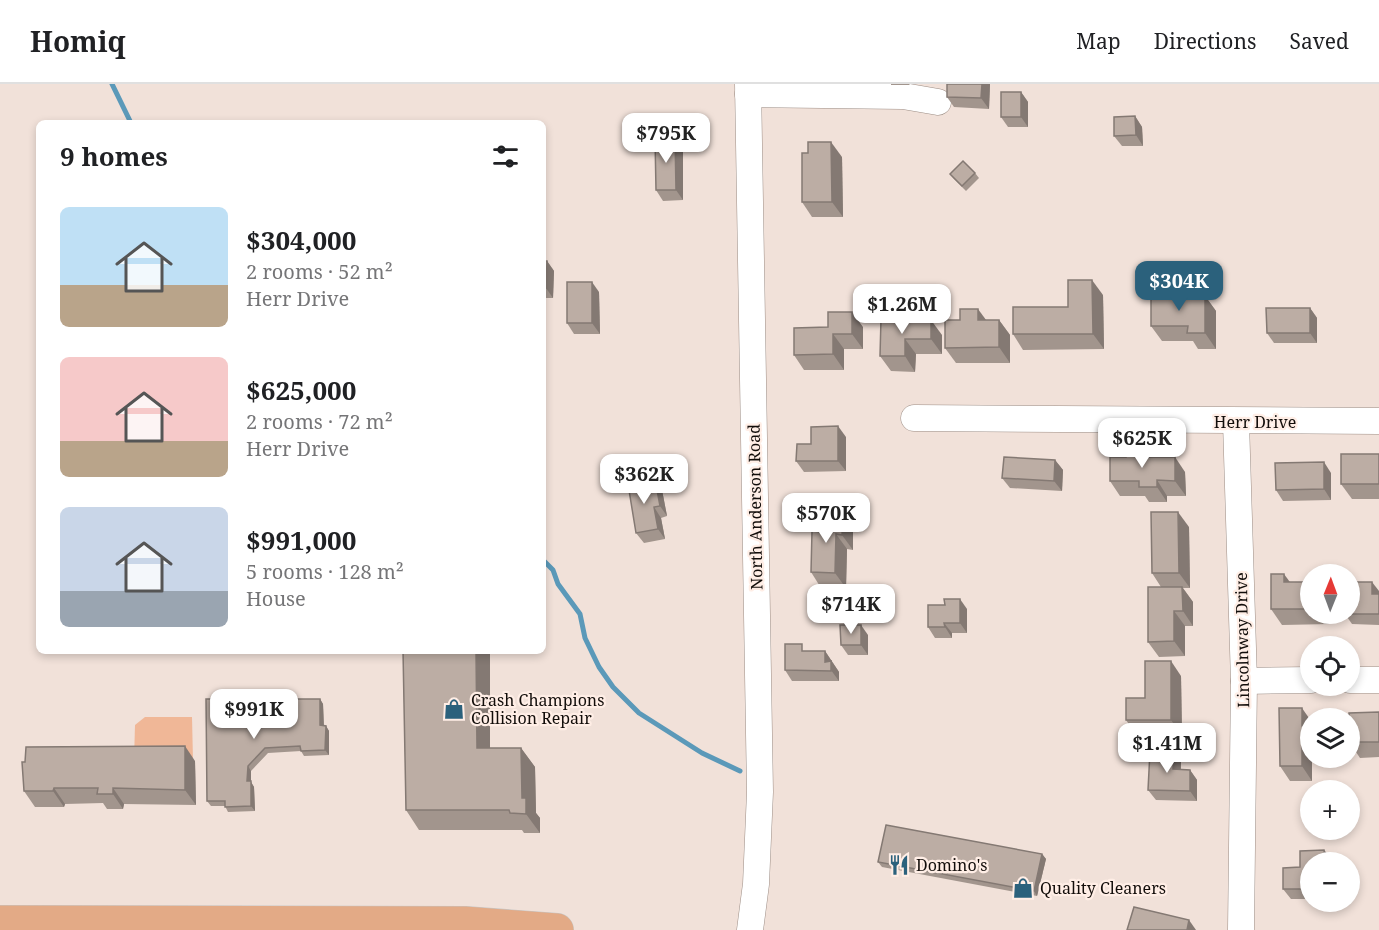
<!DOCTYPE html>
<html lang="en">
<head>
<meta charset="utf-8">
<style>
  body { margin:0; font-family:"Noto Serif",serif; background:#f6f6f6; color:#202124; height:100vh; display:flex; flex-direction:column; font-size:22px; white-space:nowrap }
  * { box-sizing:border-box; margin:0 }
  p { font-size:20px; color:#757577 }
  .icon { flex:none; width:33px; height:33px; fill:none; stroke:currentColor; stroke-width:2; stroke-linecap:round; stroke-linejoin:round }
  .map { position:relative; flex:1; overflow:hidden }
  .panel { position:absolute; left:36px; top:36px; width:510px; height:534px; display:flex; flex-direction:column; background:#fff; border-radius:9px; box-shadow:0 3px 9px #0003 }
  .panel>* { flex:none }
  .needle { width:39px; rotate:1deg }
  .buttons { position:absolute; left:1300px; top:480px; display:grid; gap:12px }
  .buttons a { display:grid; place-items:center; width:60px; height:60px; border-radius:50%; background:#fff; box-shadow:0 3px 9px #0003; font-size:30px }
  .price { position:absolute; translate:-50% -51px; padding:0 14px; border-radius:12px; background:#fff; color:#222; font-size:20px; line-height:39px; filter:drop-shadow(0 2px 3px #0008) }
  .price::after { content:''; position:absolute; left:50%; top:36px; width:18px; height:14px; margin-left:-9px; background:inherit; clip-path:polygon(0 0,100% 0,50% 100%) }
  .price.active { background:#2b617c; color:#fff }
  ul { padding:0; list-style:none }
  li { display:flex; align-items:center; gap:18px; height:150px; padding:0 24px }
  li span { display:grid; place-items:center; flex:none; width:168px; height:120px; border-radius:9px; color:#555 }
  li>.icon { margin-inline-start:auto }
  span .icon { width:72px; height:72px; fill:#fffc; stroke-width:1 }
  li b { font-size:26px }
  h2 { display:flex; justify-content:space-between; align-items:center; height:72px; padding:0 24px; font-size:26px }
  header { display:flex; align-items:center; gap:36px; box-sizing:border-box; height:84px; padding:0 30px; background:#fff; border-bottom:2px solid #e0e0e0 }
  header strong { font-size:28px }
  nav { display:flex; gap:33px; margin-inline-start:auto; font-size:21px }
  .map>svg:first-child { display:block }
  .green { fill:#f0b797 }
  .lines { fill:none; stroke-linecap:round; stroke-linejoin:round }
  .stream { stroke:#5b99b9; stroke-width:5 }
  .minor-casing { stroke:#9c8d85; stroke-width:27 }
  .major-casing { stroke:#c6c5c4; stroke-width:34 }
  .minor { stroke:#fff; stroke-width:26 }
  .major { stroke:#e3aa86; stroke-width:33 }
  .wall { fill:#a2958d }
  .shaded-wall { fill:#847973 }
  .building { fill:#bcada4; stroke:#847973; stroke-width:1.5 }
  .labels { text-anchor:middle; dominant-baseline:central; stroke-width:4.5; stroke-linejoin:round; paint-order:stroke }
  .street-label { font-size:16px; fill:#120d0a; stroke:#ffeee6 }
  .poi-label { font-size:16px; fill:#120d0a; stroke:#ffeee6; text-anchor:start }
</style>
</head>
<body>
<header>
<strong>Homiq</strong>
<nav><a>Map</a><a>Directions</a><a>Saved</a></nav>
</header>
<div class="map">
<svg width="1379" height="846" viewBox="0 0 1379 846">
  <rect width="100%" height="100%" fill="#f1e1d9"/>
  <path class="green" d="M145,633h47l1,44h-59l1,-36z"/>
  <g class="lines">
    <g class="stream">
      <path d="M112,0l19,39"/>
      <path d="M543,476l10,10 5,14 22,30 5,24 14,29 14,20 26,26 63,40 38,18"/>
    </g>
    <g class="minor-casing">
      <g id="minor">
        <path d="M748,0l12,708 -4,92 -6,46"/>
        <path d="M748,10l155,2 35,6"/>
        <path d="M914,334l465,3"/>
        <path d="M1236,338l8,259 -3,249"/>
        <path d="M1350,596h29"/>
        <path d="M1244,597l67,-1"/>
      </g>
    </g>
    <g class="major-casing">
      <path id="major" d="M0,838l465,1 92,7"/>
    </g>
    <use href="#minor" class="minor"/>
    <use href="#major" class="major"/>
  </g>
  <g class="wall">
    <path d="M891,0h19l-1,1h-18z"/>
    <path d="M990,0l-1,25 -35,-2 -7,-10z"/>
    <path d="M1021,8l7,10v25h-20l-7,-10z"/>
    <path d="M1135,32l7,11 1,19h-21l-8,-10z"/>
    <path d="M675,54l8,10v52l-20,1 -7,-11z"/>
    <path d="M842,73l1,60h-31l-10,-15z"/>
    <path d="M975,89l4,5 -13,13 -12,-12 -4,-5z"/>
    <path d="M543,177h4l7,10 -1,27h-10z"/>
    <path d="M599,208l1,42h-26l-7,-11z"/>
    <path d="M1103,211l1,54 -81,1 -10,-16z"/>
    <path d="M1205,212l11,15v38h-18l-5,-8h-31l-11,-15z"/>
    <path d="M1310,224l7,10v25h-43l-7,-10z"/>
    <path d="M881,235l61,16v19h-26l-1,18 -24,-1 -11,-15z"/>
    <path d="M986,236h13l11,15v28h-54l-11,-15z"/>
    <path d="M863,243v22h-19v21h-40l-10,-15v-27z"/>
    <path d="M846,353v34l-42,1 -8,-11 15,-17z"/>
    <path d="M1148,368l3,5 34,15 1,24h-19v6h-18l-4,-6h-25l-10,-15 16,-24z"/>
    <path d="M1379,370v45h-27l-11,-15z"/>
    <path d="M1055,376l8,10 -1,21 -52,-3 -8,-10z"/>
    <path d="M1331,389v27l-48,1 -7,-11z"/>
    <path d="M655,395l7,11 5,26 -6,2 4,21 -21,4 -8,-10z"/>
    <path d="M1189,443l1,61h-7l10,14v24h-8v30l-26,1 -11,-15 13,-55 -9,-14z"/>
    <path d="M853,445v21l-6,-1 -1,39h-25l-10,-16 12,-40z"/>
    <path d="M1290,498h21v32h20v10l-49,1 -11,-16z"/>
    <path d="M1379,507v34l-27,-1 -7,-10z"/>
    <path d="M945,521l22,4v24h-15v5h-17l-7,-11z"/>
    <path d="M868,551v20h-20l-7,-10z"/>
    <path d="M403,567h87v97h31l14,19 1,46 4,5v15h-16l-2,-3h-103l-13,-20z"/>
    <path d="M806,567h19l14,21v9h-47l-7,-11z"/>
    <path d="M1181,592l1,59 -45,1 -11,-16 19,-22z"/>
    <path d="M206,615h114l3,5 1,22h2l3,5v24l-25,1 -3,-5 -33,2 -17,18v11l3,5 1,24 -27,1 -3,-6h-14l-4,-5z"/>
    <path d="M1379,628v45l-19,1 -10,-15z"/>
    <path d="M1311,637v37h1v23h-22l-10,-15z"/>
    <path d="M1174,668l7,10v7l9,1 7,10v21l-41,-1 -8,-10z"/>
    <path d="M195,677l1,44 -72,-1 -1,5h-16l-4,-6 -38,1 -1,3h-29l-11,-16z"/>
    <path d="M1324,766l8,10 -21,2v37h-20l-8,-10 17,-22z"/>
    <path d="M1042,770l4,5 -9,37 -155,-29 -4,-5z"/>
  </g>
  <g class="shaded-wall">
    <path d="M982,0h8l-1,25 -8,-11z"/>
    <path d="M1021,8l7,10v25l-7,-10z"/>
    <path d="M1135,32l7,11 1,19 -7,-11z"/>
    <path d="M675,54l8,10v52l-7,-10z"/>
    <path d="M831,58l11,15 1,60 -11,-15z"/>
    <path d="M547,177l7,10 -1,27 -7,-10z"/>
    <path d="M1092,196l11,15 1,54 -11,-15z"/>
    <path d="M592,198l7,10 1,42 -8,-11z"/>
    <path d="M1205,212l11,15v38l-11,-16z"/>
    <path d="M1310,224l7,10v25l-7,-10z"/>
    <path d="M978,225l11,15 -11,-4z"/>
    <path d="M852,228l11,15v22l-11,-15z"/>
    <path d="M931,236l11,15v19l-11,-15z"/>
    <path d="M999,236l11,15v28l-11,-16z"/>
    <path d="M833,250l11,15v21l-11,-16z"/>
    <path d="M905,255l11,15 -1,18 -10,-16z"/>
    <path d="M838,342l8,11v34l-8,-10z"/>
    <path d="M1175,373l10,15 1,24 -11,-15z"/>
    <path d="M1055,376l8,10 -1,21 -8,-10z"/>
    <path d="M1324,378l7,11v27l-7,-11z"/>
    <path d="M655,395l7,11 5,26 -7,-10z"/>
    <path d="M1157,396l10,16v6l-10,-15z"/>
    <path d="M654,423l7,11 4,21 -7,-10z"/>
    <path d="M1178,428l11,15 1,61 -11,-15z"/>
    <path d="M843,429l10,16v21l-11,-15z"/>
    <path d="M836,450l11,15 -1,39 -11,-15z"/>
    <path d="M1284,490l11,15 -11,-7z"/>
    <path d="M1372,498l7,9v13l-7,-10z"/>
    <path d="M1182,503l11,15v24l-10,-15z"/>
    <path d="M960,515l7,10v24l-7,-10z"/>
    <path d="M1174,527l11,15v30l-11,-15z"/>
    <path d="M1324,530h7v10z"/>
    <path d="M944,539l8,10v5l-7,-11z"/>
    <path d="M861,541l7,10v20l-7,-10z"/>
    <path d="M476,567h14v117l-13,-20z"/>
    <path d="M825,567l14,21v9l-14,-19z"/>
    <path d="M1171,577l10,15 1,59 -11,-15z"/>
    <path d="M320,615l3,5 1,27 -4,-6z"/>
    <path d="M1302,624l9,13v18l-9,-13z"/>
    <path d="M326,642l3,5v24l-4,-5z"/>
    <path d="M1302,657l9,14v3h1v23l-10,-15z"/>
    <path d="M185,662l10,15 1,44 -11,-15z"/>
    <path d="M521,664l14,19 1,46 4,5v15l-14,-19 -4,-16z"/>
    <path d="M1174,668l7,10 -1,18 -7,-11z"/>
    <path d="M248,682l3,5v11l3,5 1,24 -4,-5 -4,-25z"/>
    <path d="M1190,686l7,10v21l-7,-10z"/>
    <path d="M54,704l11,16 -1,3 -11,-16z"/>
    <path d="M113,704l11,16 -1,5 -10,-15z"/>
    <path d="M1324,766l8,10v2h-7z"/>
    <path d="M1042,770l4,5 -9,37 -3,-5z"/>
    <path d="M1189,836l7,10h-9z"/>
  </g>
  <g class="building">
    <path d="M947,0h35l-1,14 -34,-1z"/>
    <rect x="1001" y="8" width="20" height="25"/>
    <path d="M1135,32l1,19 -22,1v-19z"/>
    <path d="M655,54h20l1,52h-20z"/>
    <path d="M808,58h23l1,60h-30v-49h6z"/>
    <path d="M963,77l12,12 -13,13 -12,-12z"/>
    <path d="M543,177h4l-1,27 -3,-1z"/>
    <path d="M1068,196h24l1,54h-80v-27h55z"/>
    <rect x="567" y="198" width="25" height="41"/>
    <path d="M1151,212h54v37h-18l1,-7h-37z"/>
    <path d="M1266,224h44v25h-43z"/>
    <path d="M960,225h18v11h21v27l-54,1v-28h15z"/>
    <path d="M828,228h24v22h-19v20l-39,1v-27l34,-1z"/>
    <path d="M881,235l50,1v19h-26v17h-25z"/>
    <path d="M838,342v35h-42l1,-17h14v-17z"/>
    <path d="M1126,368h22v5h27v24l-18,-1v7h-18v-6h-29v-24h16z"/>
    <rect x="1341" y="370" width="38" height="30"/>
    <path d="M1004,373l51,3 -1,21 -52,-3z"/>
    <path d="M1324,378v27l-48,1 -1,-27z"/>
    <path d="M655,395l5,27 -6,1 4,22 -22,4 -8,-49z"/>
    <path d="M1151,428h27l1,61h-27z"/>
    <path d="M823,429h20l-1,22 -6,-1 -1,39 -24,-1 1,-41 11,1z"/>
    <path d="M1271,490h13v8h27v27h-40z"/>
    <path d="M1350,498h22v12h7v20h-34h5z"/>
    <path d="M1148,503h34l1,24h-9v30l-26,1z"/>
    <path d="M944,515h16v24h-16l1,4h-17v-22h17z"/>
    <path d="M840,541h21v20h-20z"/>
    <path d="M785,560h17v7h23v11l6,-1v10l-46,-1z"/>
    <path d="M403,567h73l1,97h44l1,50h4v16l-16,-1 -1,-3h-103z"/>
    <path d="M1145,577h26v59h-45v-22h19z"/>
    <path d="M206,615h114v26l6,1 -1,24 -24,1 -1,-5 -35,2 -17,18 -1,15h4v25l-26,1v-6h-18z"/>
    <path d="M1279,624h23v18h9v15h-9v25h-22z"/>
    <path d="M1379,628v30h-29l-1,-29z"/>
    <path d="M185,662v44l-72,-2v6h-16l1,-6h-44l-1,3h-29l-2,-29h3l1,-15z"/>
    <path d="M1150,667l24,1 -1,17 17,1v21l-42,-1z"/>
    <path d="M886,741l156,29 -8,37 -156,-29z"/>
    <path d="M1324,766l1,12h-14v27h-28v-21l17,-1v-16z"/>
    <path d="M1134,823l55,13 -2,10h-60z"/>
  </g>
  <defs>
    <g id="shop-bare" transform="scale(1.62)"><path d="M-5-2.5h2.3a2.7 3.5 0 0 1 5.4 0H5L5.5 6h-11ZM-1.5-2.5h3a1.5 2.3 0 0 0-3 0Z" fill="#2b617c" stroke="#ffeee6" stroke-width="2.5" paint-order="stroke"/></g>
    <g id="restaurant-bare" transform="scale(1.62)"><path d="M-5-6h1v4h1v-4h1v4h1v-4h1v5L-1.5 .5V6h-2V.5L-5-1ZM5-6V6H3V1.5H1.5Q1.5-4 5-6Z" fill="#2b617c" stroke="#ffeee6" stroke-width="2.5" paint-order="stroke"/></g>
  </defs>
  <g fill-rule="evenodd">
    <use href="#shop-bare" x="454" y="625"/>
    <use href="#restaurant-bare" x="899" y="781"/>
    <use href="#shop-bare" x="1023" y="804"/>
  </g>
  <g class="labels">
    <g class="street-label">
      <text x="1255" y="338">Herr Drive</text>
      <text transform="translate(755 423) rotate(-91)">North Anderson Road</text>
      <text transform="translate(1242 556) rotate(-91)">Lincolnway Drive</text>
    </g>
    <g class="poi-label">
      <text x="471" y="616">Crash Champions<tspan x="471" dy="18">Collision Repair</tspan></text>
      <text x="916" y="781">Domino's</text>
      <text x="1040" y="804">Quality Cleaners</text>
    </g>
  </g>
</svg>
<div class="buttons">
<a><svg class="needle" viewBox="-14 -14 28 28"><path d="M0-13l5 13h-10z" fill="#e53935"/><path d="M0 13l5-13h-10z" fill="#757577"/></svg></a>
<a><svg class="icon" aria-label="locate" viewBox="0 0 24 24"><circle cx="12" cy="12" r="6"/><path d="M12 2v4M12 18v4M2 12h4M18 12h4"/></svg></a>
<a><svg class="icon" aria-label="layers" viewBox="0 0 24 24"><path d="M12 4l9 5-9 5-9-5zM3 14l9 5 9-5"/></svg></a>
<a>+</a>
<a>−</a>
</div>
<b class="price" style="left:666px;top:80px">$795K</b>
<b class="price active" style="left:1179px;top:228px">$304K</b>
<b class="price" style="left:902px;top:251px">$1.26M</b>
<b class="price" style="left:1142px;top:385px">$625K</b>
<b class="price" style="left:644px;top:421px">$362K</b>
<b class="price" style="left:826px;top:460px">$570K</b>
<b class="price" style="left:851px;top:551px">$714K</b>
<b class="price" style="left:254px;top:656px">$991K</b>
<b class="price" style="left:1167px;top:690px">$1.41M</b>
<section class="panel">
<h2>9 homes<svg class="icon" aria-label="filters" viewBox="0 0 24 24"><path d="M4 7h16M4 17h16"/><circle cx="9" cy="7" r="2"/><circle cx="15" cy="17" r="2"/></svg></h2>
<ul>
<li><span style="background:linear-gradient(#bfe0f5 65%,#b9a48a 0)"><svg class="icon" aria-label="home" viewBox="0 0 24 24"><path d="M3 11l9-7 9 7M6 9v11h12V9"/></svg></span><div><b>$304,000</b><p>2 rooms · 52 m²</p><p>Herr Drive</p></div></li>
<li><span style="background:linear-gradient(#f6c9c9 70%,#b9a48a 0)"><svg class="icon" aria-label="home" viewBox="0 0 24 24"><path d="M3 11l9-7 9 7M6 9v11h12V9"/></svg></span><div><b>$625,000</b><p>2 rooms · 72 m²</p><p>Herr Drive</p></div></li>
<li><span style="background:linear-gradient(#c9d6e8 70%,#9aa5b1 0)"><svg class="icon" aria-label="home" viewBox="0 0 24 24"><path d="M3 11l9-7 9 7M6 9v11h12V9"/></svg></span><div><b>$991,000</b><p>5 rooms · 128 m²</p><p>House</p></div></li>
</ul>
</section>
</div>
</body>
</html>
